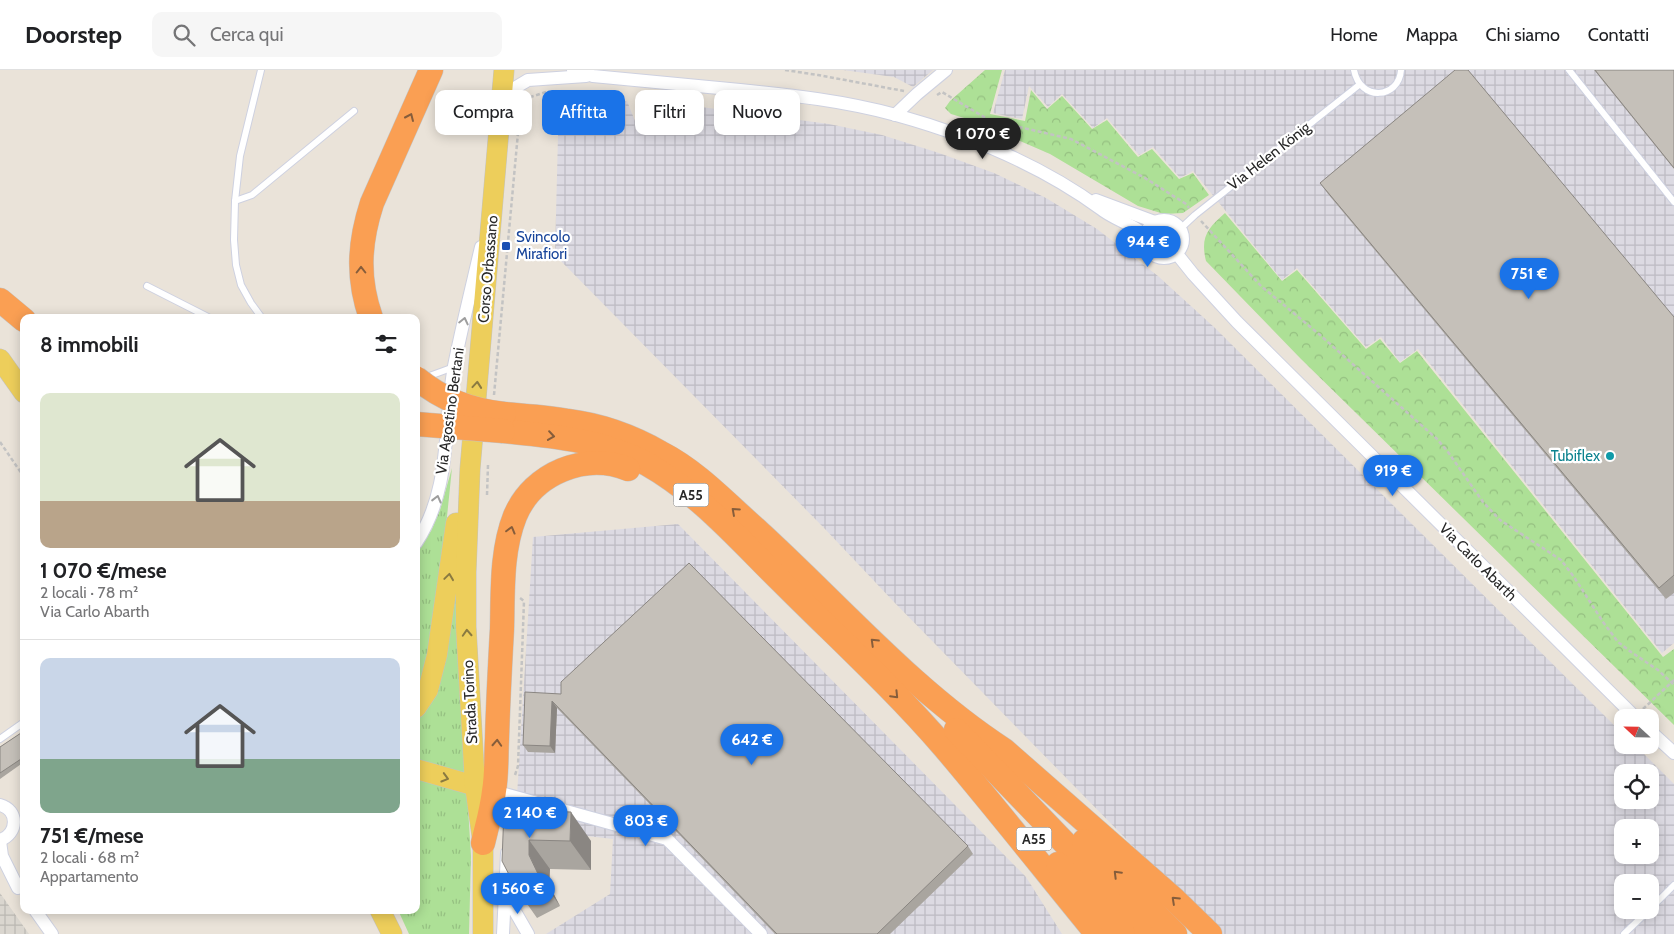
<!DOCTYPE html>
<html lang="it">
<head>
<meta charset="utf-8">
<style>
  body { margin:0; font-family:Cabin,sans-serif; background:#f6f6f6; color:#202124; height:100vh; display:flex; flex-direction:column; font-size:19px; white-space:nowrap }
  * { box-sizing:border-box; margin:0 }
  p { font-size:16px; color:#757577 }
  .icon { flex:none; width:28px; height:28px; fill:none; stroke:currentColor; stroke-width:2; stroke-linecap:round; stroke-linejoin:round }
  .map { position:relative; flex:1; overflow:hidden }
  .sheet { position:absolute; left:20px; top:244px; width:400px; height:600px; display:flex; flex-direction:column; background:#fff; border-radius:10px; box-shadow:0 2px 12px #0003 }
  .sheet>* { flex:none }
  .banner { position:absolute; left:435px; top:20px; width:475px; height:45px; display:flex; gap:10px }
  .needle { width:32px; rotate:292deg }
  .buttons { position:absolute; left:1614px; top:639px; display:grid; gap:10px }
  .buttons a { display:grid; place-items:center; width:45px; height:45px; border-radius:10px; background:#fff; box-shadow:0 2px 12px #0003; font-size:25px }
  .price { position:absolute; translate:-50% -42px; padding:0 11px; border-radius:18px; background:#1a73e8; color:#fff; font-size:16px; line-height:32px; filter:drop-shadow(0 1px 2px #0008) }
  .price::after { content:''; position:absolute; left:50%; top:30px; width:15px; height:11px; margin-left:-8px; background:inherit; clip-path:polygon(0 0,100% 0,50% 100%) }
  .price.active { background:#222; color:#fff }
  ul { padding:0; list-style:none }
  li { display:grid; align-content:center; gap:10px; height:265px; padding:0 20px }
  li+li { border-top:1px solid #e0e0e0 }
  li span { display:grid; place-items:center; height:155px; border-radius:10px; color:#555 }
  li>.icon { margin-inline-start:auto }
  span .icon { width:90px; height:90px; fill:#fffc; stroke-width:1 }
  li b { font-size:21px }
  h2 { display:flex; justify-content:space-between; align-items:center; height:60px; padding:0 20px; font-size:21px }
  .pill { padding:0 18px; border-radius:10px; background:#fff; box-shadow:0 2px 12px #0003; font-size:18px; line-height:45px }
  .pill.active { background:#1a73e8; color:#fff }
  header { display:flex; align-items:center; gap:30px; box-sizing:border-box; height:70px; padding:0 25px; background:#fff; border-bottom:1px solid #e0e0e0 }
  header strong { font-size:24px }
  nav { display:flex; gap:28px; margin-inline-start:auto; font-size:18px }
  .search { width:350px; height:45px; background:#f6f6f6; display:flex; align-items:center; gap:12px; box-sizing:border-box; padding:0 18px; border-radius:10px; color:#757577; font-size:19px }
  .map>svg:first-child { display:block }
  .industrial { fill:url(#industrial-grid); fill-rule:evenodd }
  .grass { fill:url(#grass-tufts) }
  .park { fill:url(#park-crowns) }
  .plaza { fill:url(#plaza-grid) }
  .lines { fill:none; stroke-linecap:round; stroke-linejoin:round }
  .service-casing { stroke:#ced1e0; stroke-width:8 }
  .minor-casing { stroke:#ced1e0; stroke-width:14 }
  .primary-casing { stroke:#c3c3c3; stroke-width:21 }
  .motorway-casing { stroke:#c3c3c3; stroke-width:25 }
  .path { stroke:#c3c3c3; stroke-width:2.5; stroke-dasharray:4 2.5; stroke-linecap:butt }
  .service { stroke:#fff; stroke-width:6 }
  .minor { stroke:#fff; stroke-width:12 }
  .primary { stroke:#edce5b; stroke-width:20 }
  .motorway { stroke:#fa9f53; stroke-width:24 }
  .motorway-bridge-casing { stroke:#c3c3c3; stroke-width:25; stroke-linecap:butt }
  .motorway-bridge { stroke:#fa9f53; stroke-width:24 }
  .wall { fill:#a9a59f }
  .shaded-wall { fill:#8a8682 }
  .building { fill:#c5c0b9; stroke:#8a8682 }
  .oneway { stroke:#865d3b }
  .oneway2 { stroke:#9e9e9e }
  .oneway3 { stroke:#8a7a41 }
  .transit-dot { fill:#1a4fb4; stroke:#fff; stroke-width:2 }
  .culture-dot { fill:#0f9aa8; stroke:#fff; stroke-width:2 }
  .labels { text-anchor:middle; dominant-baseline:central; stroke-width:4.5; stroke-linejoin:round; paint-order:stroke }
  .shield { fill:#fff; stroke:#686868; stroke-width:1 }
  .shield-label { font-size:14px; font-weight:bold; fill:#272727 }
  .street-label { font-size:15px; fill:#272727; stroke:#fff }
  .transit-label { font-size:15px; fill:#164399; stroke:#fff; text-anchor:start }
  .culture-label { font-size:15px; fill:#0d838f; stroke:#fff; text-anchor:end }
</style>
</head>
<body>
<header>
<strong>Doorstep</strong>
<div class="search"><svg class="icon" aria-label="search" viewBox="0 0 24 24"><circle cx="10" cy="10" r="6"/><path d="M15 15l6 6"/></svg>Cerca qui</div>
<nav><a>Home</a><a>Mappa</a><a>Chi siamo</a><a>Contatti</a></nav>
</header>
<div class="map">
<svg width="1674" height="864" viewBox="0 0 1674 864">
  <defs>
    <pattern id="industrial-grid" width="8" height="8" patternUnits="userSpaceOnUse" patternTransform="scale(1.25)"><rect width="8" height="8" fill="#dcdae2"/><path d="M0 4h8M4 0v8" fill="none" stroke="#bdbbc2"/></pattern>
    <pattern id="grass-tufts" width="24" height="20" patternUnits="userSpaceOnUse" patternTransform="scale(1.25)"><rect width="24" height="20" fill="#ade096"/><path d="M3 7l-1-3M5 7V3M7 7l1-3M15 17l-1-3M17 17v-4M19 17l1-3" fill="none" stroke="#95c081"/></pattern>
    <pattern id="park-crowns" width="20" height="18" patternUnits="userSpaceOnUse" patternTransform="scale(1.25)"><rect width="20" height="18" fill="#ade096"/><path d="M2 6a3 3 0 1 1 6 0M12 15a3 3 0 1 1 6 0" fill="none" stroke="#95c081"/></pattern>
    <pattern id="plaza-grid" width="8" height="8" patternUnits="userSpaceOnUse" patternTransform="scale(1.25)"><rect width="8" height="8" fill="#dad6cf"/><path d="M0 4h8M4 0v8" fill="none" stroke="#bbb8b2"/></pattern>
  </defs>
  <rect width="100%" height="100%" fill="#eae3d9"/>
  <g class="industrial">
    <path d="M843,0h90l-20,17 -19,-10z"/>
    <path d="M1005,0h669v573l-12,10 -244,-304 -18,13 -19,-25 -15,10 -69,-79 -15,12 -89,-109 -13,7 -27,-31 -14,8 -32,-37 -14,10 -31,-34 -14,13 -19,-21 -7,33 -29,-6z"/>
    <path d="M559,25l68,6 8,20 52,5 14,-19 128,17 53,11 57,18 55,20 52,25 51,31 61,47 57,52 407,405v12h13l39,39v150h-455l-326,-333 -68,-72 -270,-274zM1622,702h28v28h-28zM1622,758h28v27h-28zM1622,812h28v28h-28z"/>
    <path d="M678,454l348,353 36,57h-516l64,-40 3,-55 -98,-11 18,-291z"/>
  </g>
  <g class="grass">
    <path d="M452,398l-15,146 -7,40 -14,41v-143l15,-21 9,-21z"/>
    <path d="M456,521l11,186 -51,-15v-42l7,-7z"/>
    <path d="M416,708l51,13 4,65 -2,78h-60l-11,-24h18z"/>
  </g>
  <g class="park">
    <path d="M985,0h17l-12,44 35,7 6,-31 16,19 15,-13 30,33 15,-9 31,37 14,-8 27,30 14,-6 16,22 -26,18 -19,1 -26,-8 -88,-52 -76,-33 -23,-7 -6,-6 5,-7z"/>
    <path d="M1225,143l57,68 15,-11 69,79 14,-10 20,24 17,-12 246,306 11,-8v76l-373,-366 -95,-98c-6,-24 2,-33 19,-48z"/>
  </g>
  <path class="plaza" d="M0,823l29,41h-29z"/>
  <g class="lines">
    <g class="service-casing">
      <g id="service">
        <path d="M261,0l-21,86 -5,45 -1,39 2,25 5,20 10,18 11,15"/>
        <path d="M1354,0c6,32 45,29 47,0"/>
        <path d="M1569,0l105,132"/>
        <path d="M235,131l17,-6 102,-84"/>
        <path d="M1180,159l15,-14 164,-130"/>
        <path d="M147,216l63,32"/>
        <path d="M424,308l30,-11"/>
        <path d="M0,669l24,-17"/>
        <path d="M1650,839l24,-24"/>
        <path d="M1624,864l25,-24"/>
      </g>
    </g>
    <g class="minor-casing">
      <g id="minor">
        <path d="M573,0l20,6c49,5 98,9 147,14 52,5 105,11 156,25 72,20 145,50 205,94 12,10 36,17 44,27"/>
        <path d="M503,25l25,-15 58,-4"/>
        <path d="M895,45l22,-21 29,-24"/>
        <path d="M1096,130l59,22"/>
        <circle cx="1164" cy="169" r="19"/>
        <path d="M1177,184l16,20 44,48 399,396"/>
        <path d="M416,473c36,-54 27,-117 38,-177 8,-40 18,-80 27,-119"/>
        <path d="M1650,661l24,22"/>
        <path d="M494,721l173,48 94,95"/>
        <path d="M0,735c19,5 18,29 0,35"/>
        <path d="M0,771l2,15 16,32"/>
        <path d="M505,824l23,40"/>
        <path d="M35,840l17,24"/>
        <path d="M503,864l4,-81"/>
      </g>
    </g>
    <g class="primary-casing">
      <g id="primary">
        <path d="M0,289l24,34"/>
        <path d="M416,638l12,-18 9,-35 19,-132"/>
        <path d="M416,699l70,20"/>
        <path d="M380,840l12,24"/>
        <path d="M483,864v-91l-8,-57 -9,-159v-55l4,-103 34,-399"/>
      </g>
    </g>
    <g class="motorway-casing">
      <g id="motorway">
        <path d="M0,230l24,20"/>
        <path d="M371,248c-14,-40 -12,-75 1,-115l59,-133"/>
        <path d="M504,344c21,2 43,3 64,7 32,4 65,16 93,32 37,19 66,51 97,78 81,74 154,159 246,219l171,150 35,34"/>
        <path d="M503,361c49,5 100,9 144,33 53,30 93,77 136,119 54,54 111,106 161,164 52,61 102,125 153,187"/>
        <path d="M956,660l128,133 64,71"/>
        <path d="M1084,771l91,93"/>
        <path d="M483,773c4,-17 9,-34 11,-52 3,-17 2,-35 3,-52 1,-37 3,-74 5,-110 1,-37 -1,-78 13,-113 18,-43 70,-64 113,-47"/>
        <path d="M1058,794l65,70"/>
      </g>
    </g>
    <g class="path">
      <path d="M785,0l33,5 86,16"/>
      <path d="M937,25l5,-3 47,28 82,19 74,39 41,26 3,4"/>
      <path d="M1201,151l60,65 59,49 117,104 11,13 35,50 17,18 61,40 13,17 29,45 15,20 13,10 27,18 16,15"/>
      <path d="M494,325l27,-295 25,-8"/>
      <path d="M0,372l24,35"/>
      <path d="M487,425l1,-30"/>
      <path d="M1643,639l31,-29"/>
      <path d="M515,705l3,-9 6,-165 -4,-3"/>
    </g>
    <use href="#service" class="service"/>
    <use href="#minor" class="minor"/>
    <use href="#primary" class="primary"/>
    <use href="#motorway" class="motorway"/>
    <g class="motorway-bridge-casing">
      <g id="motorway-bridge">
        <path d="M416,308c27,22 54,32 88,36"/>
        <path d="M416,354l87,7"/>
      </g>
    </g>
    <use href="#motorway-bridge" class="motorway-bridge"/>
  </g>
  <g class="wall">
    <path d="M1594,0h80v99z"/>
    <path d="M1320,113l354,134v276l-8,6 -338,-405z"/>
    <path d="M525,622l443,154 5,8 -83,80h-115l-218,-226 -2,45 -27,-1 -5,-7z"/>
    <path d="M24,661v31l-24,17v-32z"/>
    <path d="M504,740l87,31v29l-41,-1 -1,16 11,21 -23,12 -21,-30z"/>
  </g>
  <g class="shaded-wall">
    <path d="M552,631l5,7 -2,45 -5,-7z"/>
    <path d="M571,742l20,29v29l-21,-29z"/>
    <path d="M529,770l21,29 -1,16 11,21 -21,-30 -10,-21z"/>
  </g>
  <g class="building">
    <path d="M1455,0h13l206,247v258l-15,13 -339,-405z"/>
    <path d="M1595,0h79v98z"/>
    <path d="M689,493l279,283 -91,88h-100l-225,-233 -2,45 -27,-1 2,-53 36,2v-12z"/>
    <path d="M24,661v26l-24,16v-26z"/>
    <path d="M504,740l67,2 -1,29 -41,-1v15l10,21 -23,12 -14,-27z"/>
  </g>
  <defs><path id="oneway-chevron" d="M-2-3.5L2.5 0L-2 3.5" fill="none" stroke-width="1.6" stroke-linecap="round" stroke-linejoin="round" transform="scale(1.25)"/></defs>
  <g class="oneway">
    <use href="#oneway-chevron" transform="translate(410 47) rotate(-66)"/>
    <use href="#oneway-chevron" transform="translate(361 200) rotate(-90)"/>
    <use href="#oneway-chevron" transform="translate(551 366) rotate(8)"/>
    <use href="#oneway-chevron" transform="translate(735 441) rotate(-138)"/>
    <use href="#oneway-chevron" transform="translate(511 460) rotate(-75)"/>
    <use href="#oneway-chevron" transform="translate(874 572) rotate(-136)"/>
    <use href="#oneway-chevron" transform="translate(895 625) rotate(46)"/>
    <use href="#oneway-chevron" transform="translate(497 673) rotate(-87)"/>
    <use href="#oneway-chevron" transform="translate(1117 804) rotate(-135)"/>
    <use href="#oneway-chevron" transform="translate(1175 830) rotate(-137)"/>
  </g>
  <g class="oneway2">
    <use href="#oneway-chevron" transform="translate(464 251) rotate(-77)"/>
    <use href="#oneway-chevron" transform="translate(437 429) rotate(-76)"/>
  </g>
  <g class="oneway3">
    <use href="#oneway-chevron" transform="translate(477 315) rotate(-85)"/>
    <use href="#oneway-chevron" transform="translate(449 507) rotate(-82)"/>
    <use href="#oneway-chevron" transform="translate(467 563) rotate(-93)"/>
    <use href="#oneway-chevron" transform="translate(445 708) rotate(16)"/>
  </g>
  <rect class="transit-dot" x="501" y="171" width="10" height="10" rx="2.5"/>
  <circle class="culture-dot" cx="1610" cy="386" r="5"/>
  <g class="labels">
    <g class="shield">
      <rect x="673.5" y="413.5" width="35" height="23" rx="4"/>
      <rect x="1016.5" y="757.5" width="35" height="23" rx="4"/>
    </g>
    <g class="shield-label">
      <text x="691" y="425">A55</text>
      <text x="1034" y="769">A55</text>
    </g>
    <g class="street-label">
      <text transform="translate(1269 86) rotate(-38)">Via Helen König</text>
      <text transform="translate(488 199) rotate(-85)">Corso Orbassano</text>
      <text transform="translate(450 341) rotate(-82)">Via Agostino Bertani</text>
      <text transform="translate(1478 492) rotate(45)">Via Carlo Abarth</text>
      <text transform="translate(470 632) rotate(-93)">Strada Torino</text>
    </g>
    <g class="transit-label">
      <text x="516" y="167">Svincolo<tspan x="516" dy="17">Mirafiori</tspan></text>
    </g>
    <g class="culture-label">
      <text x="1600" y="386">Tubiflex</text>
    </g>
  </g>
</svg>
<div class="buttons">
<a><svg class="needle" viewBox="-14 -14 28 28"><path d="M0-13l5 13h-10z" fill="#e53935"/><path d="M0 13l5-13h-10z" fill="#757577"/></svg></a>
<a><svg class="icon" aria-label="locate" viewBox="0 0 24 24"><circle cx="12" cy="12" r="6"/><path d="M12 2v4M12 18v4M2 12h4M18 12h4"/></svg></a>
<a>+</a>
<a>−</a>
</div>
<b class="price active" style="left:983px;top:90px">1 070 €</b>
<b class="price" style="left:1148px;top:198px">944 €</b>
<b class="price" style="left:1529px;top:230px">751 €</b>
<b class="price" style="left:1393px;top:427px">919 €</b>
<b class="price" style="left:752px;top:696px">642 €</b>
<b class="price" style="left:530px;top:769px">2 140 €</b>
<b class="price" style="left:646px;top:777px">803 €</b>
<b class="price" style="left:518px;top:845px">1 560 €</b>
<div class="banner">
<a class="pill">Compra</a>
<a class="pill active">Affitta</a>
<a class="pill">Filtri</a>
<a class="pill">Nuovo</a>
</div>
<section class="sheet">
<h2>8 immobili<svg class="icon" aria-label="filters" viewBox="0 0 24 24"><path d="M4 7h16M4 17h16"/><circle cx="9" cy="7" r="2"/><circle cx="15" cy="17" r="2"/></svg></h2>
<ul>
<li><span style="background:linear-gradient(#dfe7d0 70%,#b9a48a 0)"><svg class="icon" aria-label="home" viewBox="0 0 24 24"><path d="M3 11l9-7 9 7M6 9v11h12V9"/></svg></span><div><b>1 070 €/mese</b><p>2 locali · 78 m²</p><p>Via Carlo Abarth</p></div></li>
<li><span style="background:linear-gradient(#c9d6e8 65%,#7fa58c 0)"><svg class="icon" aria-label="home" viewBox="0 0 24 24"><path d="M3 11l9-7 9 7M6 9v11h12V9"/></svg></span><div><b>751 €/mese</b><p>2 locali · 68 m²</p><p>Appartamento</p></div></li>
</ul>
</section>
</div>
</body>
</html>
